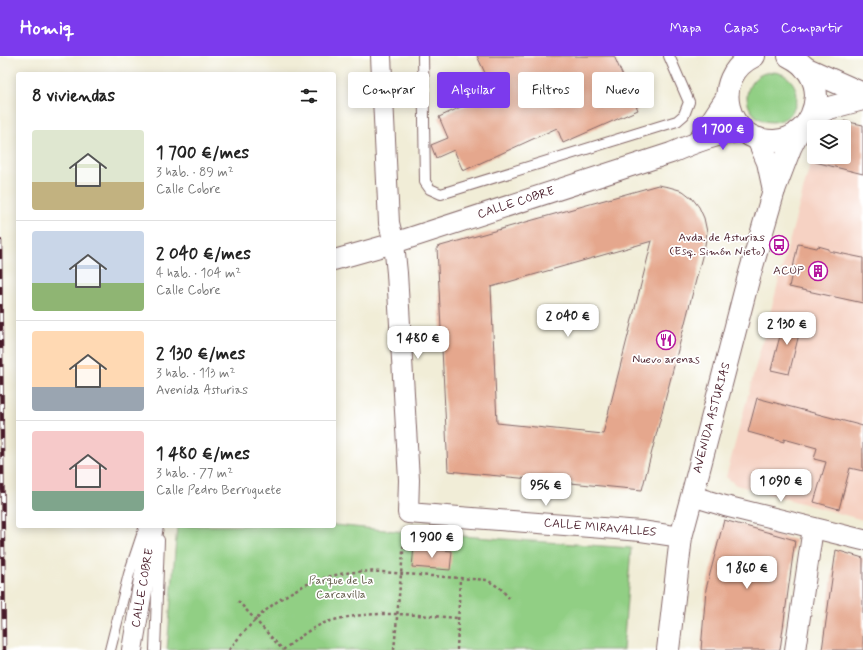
<!DOCTYPE html>
<html lang="es">
<head>
<meta charset="utf-8">
<style>
  body { margin:0; font-family:Mynerve,sans-serif; background:#f6f6f6; color:#222; height:100vh; display:flex; flex-direction:column; font-size:15px; white-space:nowrap }
  * { box-sizing:border-box; margin:0 }
  p { font-size:13px; color:#767676 }
  .icon { flex:none; width:22px; height:22px; fill:none; stroke:currentColor; stroke-width:2; stroke-linecap:round; stroke-linejoin:round }
  .map { position:relative; flex:1; overflow:hidden }
  .drawer { position:absolute; left:16px; top:16px; width:320px; height:456px; display:flex; flex-direction:column; background:#fff; border-radius:4px; box-shadow:0 2px 10px #0003 }
  .drawer>* { flex:none }
  .banner { position:absolute; left:348px; top:16px; width:380px; height:36px; display:flex; gap:8px }
  .buttons { position:absolute; left:807px; top:64px; display:grid; gap:8px }
  .buttons a { display:grid; place-items:center; width:44px; height:44px; border-radius:4px; background:#fff; box-shadow:0 2px 10px #0003; font-size:20px }
  .price { position:absolute; translate:-50% -34px; padding:0 9px; border-radius:8px; background:#fff; color:#222; font-size:13px; line-height:26px; filter:drop-shadow(0 1px 2px #0008) }
  .price::after { content:''; position:absolute; left:50%; top:24px; width:12px; height:9px; margin-left:-6px; background:inherit; clip-path:polygon(0 0,100% 0,50% 100%) }
  .price.selected { background:#7c3aed; color:#fff }
  ul { padding:0; list-style:none }
  li { display:flex; align-items:center; gap:12px; height:100px; padding:0 16px }
  li+li { border-top:1px solid #e0e0e0 }
  li span { display:grid; place-items:center; flex:none; width:112px; height:80px; border-radius:4px; color:#555 }
  li>.icon { margin-inline-start:auto }
  span .icon { width:48px; height:48px; fill:#fffc; stroke-width:1 }
  li b { font-size:17px }
  h2 { display:flex; justify-content:space-between; align-items:center; height:48px; padding:0 16px; font-size:17px }
  .tag { padding:0 14px; border-radius:4px; background:#fff; box-shadow:0 2px 10px #0003; font-size:14px; line-height:36px }
  .tag.selected { background:#7c3aed; color:#fff }
  header { display:flex; align-items:center; gap:24px; box-sizing:border-box; height:56px; padding:0 20px; background:#7c3aed; color:#fff }
  header strong { font-size:19px }
  nav { display:flex; gap:22px; margin-inline-start:auto; font-size:14px }
  .map>svg:first-child { display:block }
  .built { fill:#f6d2c3 }
  .green { fill:#91cf84; stroke:#6e7758 }
  .building { fill:#e5a78d; fill-rule:evenodd }
  .lines { fill:none; stroke-linecap:round; stroke-linejoin:round }
  .service-casing { stroke:#846767; stroke-width:12 }
  .minor-casing { stroke:#846767; stroke-width:22 }
  .secondary-casing { stroke:#846767; stroke-width:24 }
  .primary-casing { stroke:#846767; stroke-width:24 }
  .path { stroke:#846767; stroke-width:2.5; stroke-dasharray:3 3; stroke-linecap:butt }
  .service { stroke:#fff; stroke-width:10 }
  .minor { stroke:#fff; stroke-width:20 }
  .secondary { stroke:#fff; stroke-width:22 }
  .primary { stroke:#fff; stroke-width:22 }
  .rail-casing { stroke:#4a1f2b; stroke-width:4.5 }
  .rail { stroke:#fff; stroke-width:3; stroke-dasharray:9; stroke-linecap:butt }
  .labels { text-anchor:middle; dominant-baseline:central; stroke-width:3.5; stroke-linejoin:round; paint-order:stroke }
  .street-label { font-size:12px; fill:#4a1f2b; stroke:#fff }
  .poi-label { font-size:12px; fill:#4a1f2b; stroke:#fff; text-anchor:end }
  .park-label { font-size:12px; fill:#635d4a; stroke:#fff }
</style>
</head>
<body>
<header>
<strong>Homiq</strong>
<nav><a>Mapa</a><a>Capas</a><a>Compartir</a></nav>
</header>
<div class="map">
<svg width="863" height="594" viewBox="0 0 863 594">
  <rect width="100%" height="100%" fill="#fff"/>
  <filter id="ink" filterUnits="userSpaceOnUse"><feTurbulence type="fractalNoise" baseFrequency=".025" numOctaves="2"/><feDisplacementMap in="SourceGraphic" scale="8" xChannelSelector="R" yChannelSelector="G"/><feConvolveMatrix kernelMatrix="1 2 1 2 8 2 1 2 1" color-interpolation-filters="sRGB"/></filter>
  <filter id="wash" filterUnits="userSpaceOnUse"><feTurbulence type="fractalNoise" baseFrequency=".012" numOctaves="4" result="noise"/><feDisplacementMap in="SourceGraphic" scale="16" xChannelSelector="R" yChannelSelector="G"/><feGaussianBlur stdDeviation="0.9" result="paint"/><feColorMatrix in="noise" values="0 0 0 0 0 0 0 0 0 0 0 0 0 0 0 0 0 1.4 0 .05"/><feComposite in="paint" operator="in"/></filter>
  <g filter="url(#wash)">
    <rect width="100%" height="100%" fill="#f1edd7"/>
    <path class="built" d="M811,105l52,13v346l-127,-35 -10,-8z"/>
    <g class="green">
      <circle cx="772" cy="41" r="25"/>
      <path d="M334,469l71,7 226,16 -8,102h-456l10,-124z"/>
    </g>
    <g id="blocks">
      <g class="building">
        <path d="M477,0h137l24,54 -75,33 -6,-15 -94,43 -9,-21 -18,8 -5,-13 17,-7 -9,-21 55,-25z"/>
        <path d="M844,65l19,4v49l-48,-12 1,-5h28z"/>
        <path d="M658,129l11,2 14,4 9,7 7,9 5,11 3,14 -2,13 -63,245 -194,-19 -11,-224zM652,185l-49,193 -106,-11 -6,-136z"/>
        <path d="M798,188l19,4 1,-2 11,3v2l34,7v45l-74,-16z"/>
        <path d="M785,261l17,5 -13,52 -18,-4z"/>
        <path d="M757,342l106,28v45l-13,-3 -11,41 -25,-7 12,-40 -12,-3 3,-11 -33,-9v3l-36,-10z"/>
        <path d="M724,464l71,20 -15,110h-79l5,-61z"/>
        <path d="M414,491l38,4 -2,19 -38,-3z"/>
        <path d="M836,494l27,8v92h-41z"/>
      </g>
    </g>
  </g>
  <g filter="url(#ink)">
    <use href="#blocks" fill-opacity="0" stroke="#846767" stroke-width="1"/>
    <g class="lines">
      <g class="service-casing">
        <g id="service">
          <path d="M423,0l2,126 5,7 11,5 236,-73 7,-6 5,-13 -20,-46"/>
          <path d="M110,594l19,-76 16,-48"/>
          <path d="M155,594l4,-110"/>
        </g>
      </g>
      <g class="minor-casing">
        <g id="minor">
          <path d="M381,0l8,167 5,20 3,30 12,207 -1,33 233,18 40,6"/>
          <path d="M697,86l30,-46"/>
          <path d="M334,204l60,-17 277,-90c23,-10 46,-19 72,-22"/>
          <path d="M692,440l33,10 138,34"/>
          <path d="M132,594l21,-124"/>
          <path d="M795,594l18,-122"/>
        </g>
      </g>
      <g class="secondary-casing">
        <g id="secondary">
          <path d="M754,0c-45,21 -29,87 21,85 9,-1 18,-4 25,-10 10,-9 15,-21 16,-35 0,-18 -11,-32 -27,-40"/>
          <path d="M805,12l58,26"/>
          <path d="M812,60l17,-8 34,-9"/>
        </g>
      </g>
      <g class="primary-casing">
        <g id="primary">
          <path d="M758,83l10,23 6,28"/>
          <path d="M668,594l13,-113 11,-41 56,-216 26,-90 16,-42 8,-16"/>
        </g>
      </g>
      <g class="path">
        <path d="M238,545l45,49"/>
        <path d="M229,594c31,-40 66,-69 117,-77 19,-3 40,-1 58,1 28,2 55,4 83,6l13,8 9,10"/>
        <path d="M283,594c14,-11 27,-22 44,-28 42,-13 88,-7 131,-4"/>
        <path d="M394,594l11,-119"/>
        <path d="M457,594l3,-72"/>
      </g>
      <use href="#service" class="service"/>
      <use href="#minor" class="minor"/>
      <use href="#secondary" class="secondary"/>
      <use href="#primary" class="primary"/>
      <g class="rail-casing">
        <path id="rail" d="M0,185l4,409"/>
      </g>
      <use href="#rail" class="rail"/>
    </g>
  </g>
  <defs>
    <g id="bus-ring" transform="scale(1)"><circle r="9.5" fill="#fff" stroke="#b5179e" stroke-width="1.5"/><path d="M-5-6H5V4H4V6H2V4H-2V6H-4V4H-5ZM-3.5-4V0h7V-4ZM-3.5 1.2v1.5H-2V1.2ZM2 1.2v1.5H3.5V1.2Z" fill="#b5179e"/></g>
    <g id="building-ring" transform="scale(1)"><circle r="9.5" fill="#fff" stroke="#b5179e" stroke-width="1.5"/><path d="M-4-6H4V6H1V3H-1V6H-4ZM-2.5-4.3h1.7v1.8h-1.7ZM.8-4.3h1.7v1.8H.8ZM-2.5-1h1.7V.8h-1.7ZM.8-1h1.7V.8H.8Z" fill="#b5179e"/></g>
    <g id="restaurant-ring" transform="scale(1)"><circle r="9.5" fill="#fff" stroke="#b5179e" stroke-width="1.5"/><path d="M-5-6h1v4h1v-4h1v4h1v-4h1v5L-1.5 .5V6h-2V.5L-5-1ZM5-6V6H3V1.5H1.5Q1.5-4 5-6Z" fill="#b5179e"/></g>
  </defs>
  <g fill-rule="evenodd">
    <use href="#bus-ring" x="779" y="189"/>
    <use href="#building-ring" x="818" y="215"/>
    <use href="#restaurant-ring" x="666" y="284"/>
  </g>
  <g class="labels">
    <g class="street-label">
      <text transform="translate(516 147) rotate(-18)">CALLE COBRE</text>
      <text transform="translate(712 362) rotate(-75)">AVENIDA ASTURIAS</text>
      <text transform="translate(600 472) rotate(5)">CALLE MIRAVALLES</text>
      <text transform="translate(143 532) rotate(-80)">CALLE COBRE</text>
    </g>
    <g class="poi-label">
      <text x="765" y="182">Avda. de Asturias<tspan x="765" dy="14">(Esq. Simón Nieto)</tspan></text>
      <text x="804" y="215">ACUP</text>
      <text x="666" y="304" text-anchor="middle">Nuevo arenas</text>
    </g>
    <g class="park-label">
      <text x="341" y="525">Parque de La<tspan x="341" dy="14">Carcavilla</tspan></text>
    </g>
  </g>
</svg>
<div class="buttons">
<a><svg class="icon" aria-label="layers" viewBox="0 0 24 24"><path d="M12 4l9 5-9 5-9-5zM3 14l9 5 9-5"/></svg></a>
</div>
<b class="price selected" style="left:723px;top:95px">1 700 €</b>
<b class="price" style="left:568px;top:282px">2 040 €</b>
<b class="price" style="left:787px;top:290px">2 130 €</b>
<b class="price" style="left:418px;top:304px">1 480 €</b>
<b class="price" style="left:781px;top:447px">1 090 €</b>
<b class="price" style="left:546px;top:451px">956 €</b>
<b class="price" style="left:432px;top:503px">1 900 €</b>
<b class="price" style="left:747px;top:534px">1 860 €</b>
<div class="banner">
<a class="tag">Comprar</a>
<a class="tag selected">Alquilar</a>
<a class="tag">Filtros</a>
<a class="tag">Nuevo</a>
</div>
<section class="drawer">
<h2>8 viviendas<svg class="icon" aria-label="filters" viewBox="0 0 24 24"><path d="M4 7h16M4 17h16"/><circle cx="9" cy="7" r="2"/><circle cx="15" cy="17" r="2"/></svg></h2>
<ul>
<li><span style="background:linear-gradient(#dfe7d0 65%,#c2b280 0)"><svg class="icon" aria-label="home" viewBox="0 0 24 24"><path d="M3 11l9-7 9 7M6 9v11h12V9"/></svg></span><div><b>1 700 €/mes</b><p>3 hab. · 89 m²</p><p>Calle Cobre</p></div></li>
<li><span style="background:linear-gradient(#c9d6e8 65%,#8fb573 0)"><svg class="icon" aria-label="home" viewBox="0 0 24 24"><path d="M3 11l9-7 9 7M6 9v11h12V9"/></svg></span><div><b>2 040 €/mes</b><p>4 hab. · 104 m²</p><p>Calle Cobre</p></div></li>
<li><span style="background:linear-gradient(#ffd9b3 70%,#9aa5b1 0)"><svg class="icon" aria-label="home" viewBox="0 0 24 24"><path d="M3 11l9-7 9 7M6 9v11h12V9"/></svg></span><div><b>2 130 €/mes</b><p>3 hab. · 113 m²</p><p>Avenida Asturias</p></div></li>
<li><span style="background:linear-gradient(#f6c9c9 75%,#7fa58c 0)"><svg class="icon" aria-label="home" viewBox="0 0 24 24"><path d="M3 11l9-7 9 7M6 9v11h12V9"/></svg></span><div><b>1 480 €/mes</b><p>3 hab. · 77 m²</p><p>Calle Pedro Berruguete</p></div></li>
</ul>
</section>
</div>
</body>
</html>
